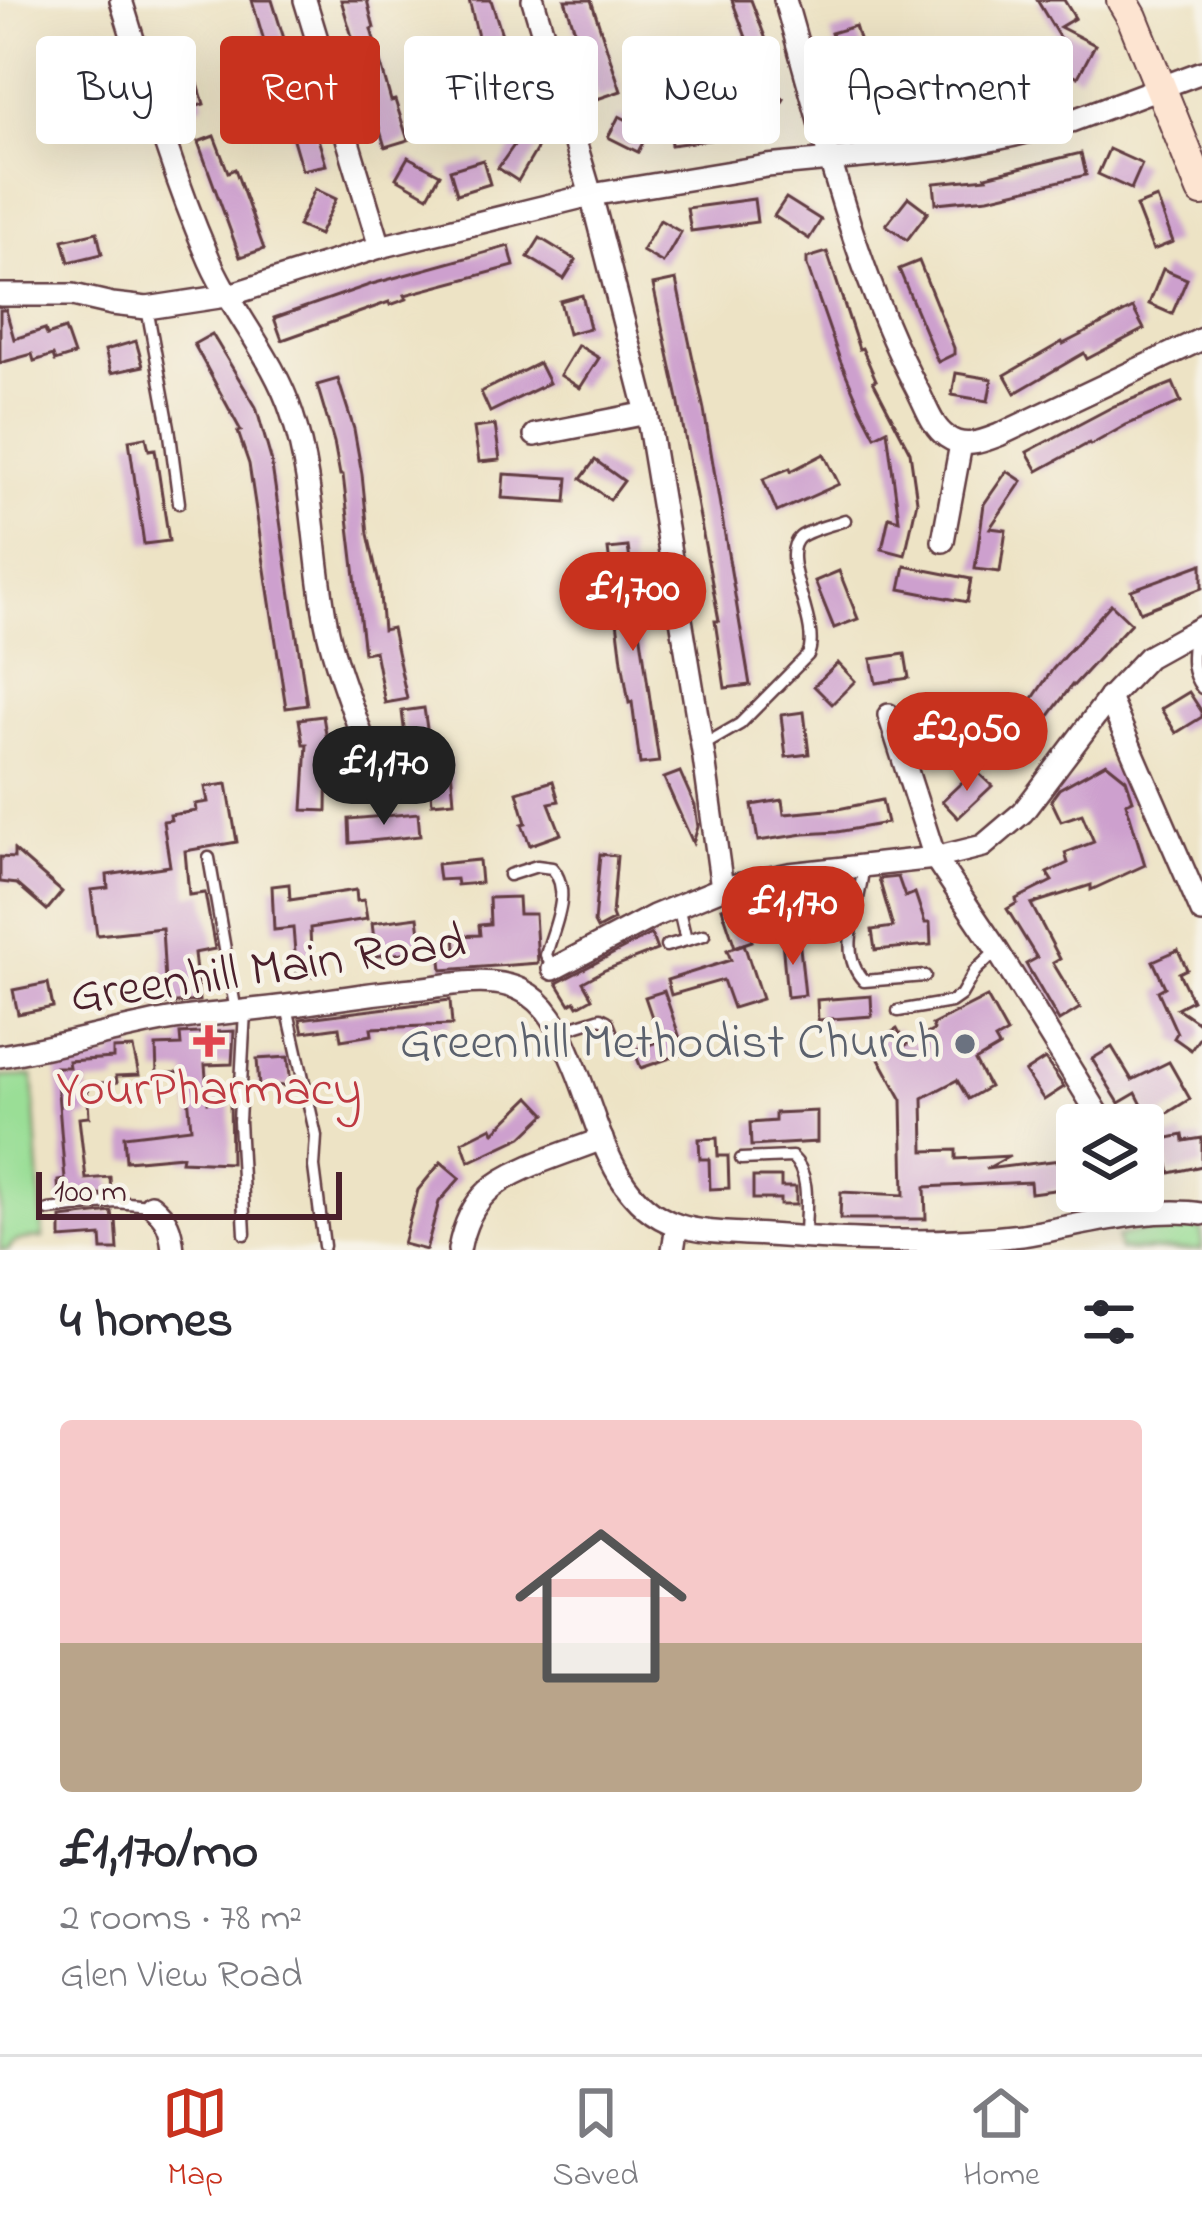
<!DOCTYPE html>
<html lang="en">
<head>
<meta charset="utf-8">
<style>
  body { margin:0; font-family:"Indie Flower",sans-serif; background:#f2f2f3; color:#2b2b33; height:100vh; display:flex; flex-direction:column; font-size:45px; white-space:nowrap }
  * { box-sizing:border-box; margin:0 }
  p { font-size:39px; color:#7c7c81 }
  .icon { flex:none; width:66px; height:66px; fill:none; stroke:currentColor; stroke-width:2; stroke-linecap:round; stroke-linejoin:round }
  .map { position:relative; height:1250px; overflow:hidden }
  .side { display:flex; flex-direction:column; background:#fff; flex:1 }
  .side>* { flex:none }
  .hud { position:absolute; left:36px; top:36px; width:1131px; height:108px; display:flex; gap:24px }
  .tools { position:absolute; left:1056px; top:1104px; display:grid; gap:24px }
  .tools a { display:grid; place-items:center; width:108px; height:108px; border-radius:12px; background:#fff; box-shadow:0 12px 48px #0002; font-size:60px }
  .scale { position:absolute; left:36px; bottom:30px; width:306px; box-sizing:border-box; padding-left:12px; border:6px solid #4a1f2b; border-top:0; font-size:33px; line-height:42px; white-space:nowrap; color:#4a1f2b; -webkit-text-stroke:9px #f7f3e8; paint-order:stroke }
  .price { position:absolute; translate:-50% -102px; padding:0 27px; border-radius:42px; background:#c8321e; color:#fff; font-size:39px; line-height:78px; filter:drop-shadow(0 3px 6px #0008) }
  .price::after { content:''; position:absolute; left:50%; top:72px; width:36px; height:27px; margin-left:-18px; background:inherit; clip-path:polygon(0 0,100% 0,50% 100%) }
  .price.selected { background:#222; color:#fff }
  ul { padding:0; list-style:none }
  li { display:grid; align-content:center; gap:24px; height:636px; padding:0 60px }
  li+li { border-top:3px solid #e1e1e2 }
  li span { display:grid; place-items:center; height:372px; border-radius:12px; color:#555 }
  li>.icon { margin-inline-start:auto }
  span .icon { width:216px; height:216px; fill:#fffc; stroke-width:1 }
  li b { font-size:51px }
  h2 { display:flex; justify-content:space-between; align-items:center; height:144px; padding:0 60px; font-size:51px }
  .chip { padding:0 42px; border-radius:12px; background:#fff; box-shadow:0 12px 48px #0002; font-size:42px; line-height:108px }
  .chip.selected { background:#c8321e; color:#fff }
  .dock { display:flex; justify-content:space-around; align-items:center; height:168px; border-top:3px solid #e1e1e2; background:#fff; font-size:33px; color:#7c7c81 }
  .dock a { display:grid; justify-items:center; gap:6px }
  .dock .selected { color:#c8321e }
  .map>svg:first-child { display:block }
  .green { fill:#9ade96; stroke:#727e60; stroke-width:3 }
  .building { fill:#cda0ce }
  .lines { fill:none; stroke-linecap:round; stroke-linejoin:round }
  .lane-casing { stroke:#623c42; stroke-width:15 }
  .street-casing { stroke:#623c42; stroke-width:26 }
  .secondary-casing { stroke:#623c42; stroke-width:34 }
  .lane { stroke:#fff; stroke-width:10 }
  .street { stroke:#fff; stroke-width:21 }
  .secondary { stroke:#fde4d1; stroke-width:30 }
  .health-dot { fill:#e0444e; stroke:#f7f3e8; stroke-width:4.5 }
  .worship-dot { fill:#6b7280; stroke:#f7f3e8; stroke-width:4.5 }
  .labels { text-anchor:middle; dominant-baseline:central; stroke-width:9; stroke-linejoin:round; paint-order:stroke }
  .street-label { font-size:51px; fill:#4a1f2b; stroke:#f7f3e8 }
  .worship-label { font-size:51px; fill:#5b616d; stroke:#f7f3e8; text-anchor:end }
  .health-label { font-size:51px; fill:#be3a42; stroke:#f7f3e8 }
</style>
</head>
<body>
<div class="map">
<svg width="1202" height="1250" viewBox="0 0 1202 1250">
  <rect width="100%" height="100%" fill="#f7f3e8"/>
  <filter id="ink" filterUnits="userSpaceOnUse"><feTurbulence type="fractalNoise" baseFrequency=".00833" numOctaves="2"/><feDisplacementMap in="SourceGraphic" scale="24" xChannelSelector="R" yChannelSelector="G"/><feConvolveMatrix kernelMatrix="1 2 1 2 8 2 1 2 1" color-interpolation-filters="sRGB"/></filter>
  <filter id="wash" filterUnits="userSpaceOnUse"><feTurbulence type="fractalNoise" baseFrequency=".004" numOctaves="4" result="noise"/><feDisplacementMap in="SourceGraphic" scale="48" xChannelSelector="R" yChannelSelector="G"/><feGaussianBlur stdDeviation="2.7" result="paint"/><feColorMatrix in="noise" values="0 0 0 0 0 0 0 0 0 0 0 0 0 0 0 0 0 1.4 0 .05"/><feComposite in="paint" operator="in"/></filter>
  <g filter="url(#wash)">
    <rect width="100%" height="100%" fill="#ede3c5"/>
    <g class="green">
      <path d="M33,1076l10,162c-12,1 -29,-1 -35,12h-8v-173z"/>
      <path d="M1174,1222l28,8v20h-83l-2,-13z"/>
    </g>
    <g id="blocks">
      <g class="building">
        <path d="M252,0h20l41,132h3l10,33 -24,5z"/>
        <path d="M341,0h26l7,28 -3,1 20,72 4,-1 13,40 -23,7z"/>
        <path d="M469,0h22l32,101 -18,6 -20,-59 -4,1z"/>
        <path d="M565,0h26l30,91 -24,8z"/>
        <path d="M732,0h19l22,58 -17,6z"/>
        <path d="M1037,0h27l11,18 -15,9 35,18 -17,32 -23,-13 10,-17z"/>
        <path d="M855,26l11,35 -25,7 -10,-35z"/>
        <path d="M191,60l13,44 -16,5 -13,-45z"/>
        <path d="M1049,71l6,22 -65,17v-2l-78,14 -3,-21 62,-12v3z"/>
        <path d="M862,76l43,29 -15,16 -40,-27z"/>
        <path d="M762,86l22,13 -20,32 -22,-13z"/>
        <path d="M537,109l7,28 -26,44 -20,-13 26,-37 -5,-19z"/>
        <path d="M728,115l3,22 -60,8 -2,-22z"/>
        <path d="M619,116l30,15 -11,21 -30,-15z"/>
        <path d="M214,136l14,36 7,-3 29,80 -24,8 -42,-115z"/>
        <path d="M1109,149l33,15 -11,25 -33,-15z"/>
        <path d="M1081,153l5,22 -98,23 -52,5 -2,-20 53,-5 -1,-2z"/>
        <path d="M408,157l32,17 -12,22 -32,-18z"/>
        <path d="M483,160l7,24 -33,10 -7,-24z"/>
        <path d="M315,189l21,10 -17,36 -21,-9z"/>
        <path d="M908,197l20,15 -21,28 -21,-15z"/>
        <path d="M786,198l35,22 -12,19 -35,-23z"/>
        <path d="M1157,198l16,44 -20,8 -17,-44z"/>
        <path d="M754,199l3,23 -66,9 -4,-23z"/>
        <path d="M660,220l21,12 -18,31 -21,-12z"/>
        <path d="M97,232l5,22 -33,8 -6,-22z"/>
        <path d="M540,238l36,22 -12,19 -36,-22z"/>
        <path d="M509,246l5,20 -109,29 2,4 -17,6 -1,-3 -107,38 -8,-22 98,-34z"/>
        <path d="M827,252l32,97 3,-1 14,32 -3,1 37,71 7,49 -12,54 -23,-6 7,-32 10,3 -12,-90 -12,6 -14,-27 -21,-49 -33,-95v-7z"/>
        <path d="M919,261l35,87v6l-16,8 -39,-93z"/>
        <path d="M1163,269l24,10 -15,35 -23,-10z"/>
        <path d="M676,280l28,130 46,275 -25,3 -10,-67h4l-41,-222 -25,-114z"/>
        <path d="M582,295l8,33 -22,6 -8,-33z"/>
        <path d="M1133,308l11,21 -57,30 -3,-6 -69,40 -10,-18 57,-33 1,2z"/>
        <path d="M0,310h6l8,29 31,-10 2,6 18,-6 9,26 -19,6 -2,-6 -19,6 -2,-7 -32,9z"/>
        <path d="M212,334l44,73 15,52 36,246 -21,3 -37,-244 -11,-32 3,-1 -47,-87z"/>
        <path d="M136,341l7,25 -32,7 -6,-23z"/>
        <path d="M578,345l21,13 -19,30 -20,-13z"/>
        <path d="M539,363l10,20 -59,29 -9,-20z"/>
        <path d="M956,373l36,6 -4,22 -36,-6z"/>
        <path d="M338,379l16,50 8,45 6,60 11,49 4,47 9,-2 15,71 -22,4 -10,-52 -11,2 -21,-178h-3l-6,-33 -17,-57z"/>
        <path d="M1173,383l8,19 -55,23 -35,20 -2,-2 -51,28 -11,-19 87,-46z"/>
        <path d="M495,425l5,35 -21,2 -5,-34z"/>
        <path d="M146,437l3,13 6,-1 14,92 -25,3 -15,-104z"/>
        <path d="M824,454l15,30 -62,28 -14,-33 27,-11 1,3z"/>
        <path d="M595,460l29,21 -14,19 -29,-21z"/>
        <path d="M1007,471l15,10 -32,47 16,2 -6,42 -25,-3 9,-65z"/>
        <path d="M504,474l64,4 -2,24 -64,-4z"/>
        <path d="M628,547l31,215 -19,2 -8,-62 -3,1 -7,-42 -14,-112z"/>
        <path d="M1202,564v24l-62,24 -9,-22z"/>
        <path d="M905,566l66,13 -4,23 -67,-13z"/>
        <path d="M839,571l19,48 -24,9 -19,-47z"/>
        <path d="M1111,604l20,19 -58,63 -1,-1 -57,76 -20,-14 23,-27 35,-51z"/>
        <path d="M905,654l4,24 -33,5 -5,-24z"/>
        <path d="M838,663l17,18 -23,23 -18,-18z"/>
        <path d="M1189,692l13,20v5l-26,16 -15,-24z"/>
        <path d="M424,708l6,41 -23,3 -5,-41z"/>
        <path d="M804,712l5,42 -23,3 -5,-42z"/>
        <path d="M323,716l5,30 -1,65 -24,-1 4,-66h-4l-4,-25z"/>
        <path d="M450,759l4,42 -22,2 -4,-42z"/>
        <path d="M1106,763l20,16 7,21 -7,3 19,62 -54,25v-5l-60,19 29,55 -7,4 27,45 -21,13 -33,-57 11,-6 -30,-49 10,-6 -1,-4 36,-18 -5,-8 21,-10 -3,-10 29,-11 -12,-28 -21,7 -10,-21 8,-11z"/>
        <path d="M975,770l17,16 -34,32 -16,-17z"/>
        <path d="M680,772l15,34 3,21 -5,16 -29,-65z"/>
        <path d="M553,781l6,20 -10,2 12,31 -31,11 -8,-21 4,-1 -9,-31z"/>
        <path d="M227,784l10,58 -52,9 4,44 16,-2 10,56 -21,4 5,48 -45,4 -2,-23h13l-3,-54 -65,7 -6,-45 17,-2 -1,-13 63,-9 -7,-45 8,-1 -1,-5 26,-4 -1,-7 13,-2 -3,-15z"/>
        <path d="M782,800l2,14 54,-5 44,-9 5,23 -50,9 -33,2 -46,7 -6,-36z"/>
        <path d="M418,813l2,23 -70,7 -1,-24z"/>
        <path d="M14,850l48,42 -15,18 -30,-26 -17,-2v-25l14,1z"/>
        <path d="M600,854l17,2 -5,59 2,5 -17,9 -3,-6z"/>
        <path d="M479,860l2,23 -24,2 -1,-6 -17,1 -2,-16z"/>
        <path d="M898,877l7,20 10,-4 10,30h5l1,22 -56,5 -3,-20 21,-3 -14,-48z"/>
        <path d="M289,884l1,16 66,-10 1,11 7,-1 3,19 -57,9 2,48h-15l-4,-48 -19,2 -2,-44z"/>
        <path d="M518,897l1,17h16l3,49 -96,7 -2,-20 16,-1 -1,-13 25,-1 -1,-10 11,-1 -1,-26z"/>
        <path d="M739,902l13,39 -17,6 -13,-39z"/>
        <path d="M418,917l4,34 -46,5 -4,-33z"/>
        <path d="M651,934l6,16 -52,20 -22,12 9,16 -14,8 -3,-5 -5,3 -13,-21z"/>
        <path d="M799,938l6,57 -18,2 -5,-57z"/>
        <path d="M744,944l18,55 -29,9 -10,-28 -52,15 -4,-15 64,-20 -4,-10z"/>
        <path d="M1178,950l9,19 -8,4 13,27 -15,8 25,17v9l-11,16 -17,-12 3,-5 -19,-42 7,-4 -12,-26z"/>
        <path d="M48,983l5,24 -35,7 -5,-24z"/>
        <path d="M664,991l21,62 -44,15 -7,-18 26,-9 -15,-44z"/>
        <path d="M871,996l1,20 -54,4 -1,-20z"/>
        <path d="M987,997l20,36 -12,7 4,7 -24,14 14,26 -21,12 -11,-19 -34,18 1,53 32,-1v9l54,-3 -24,13 91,-11v29l-46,6 -1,-11 -105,5 1,32h-86l1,-27 63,3 -2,-95 -31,-56 26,-15 9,16 28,-15 -2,-5z"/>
        <path d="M450,1000l2,25 -81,3 1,7 -31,5 -2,-13 -36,5 -3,-13z"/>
        <path d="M234,1031l-2,33 -27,1 3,37 22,-3 1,64 -50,-2 1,-5 -56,5 -2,-25 67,-8 -5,-56 -29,2 -1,-28 25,-1 -1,-11z"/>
        <path d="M1112,1047l20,33 37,-18 21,37 -39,24 -15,-30 -17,10 -27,-44z"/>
        <path d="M133,1048l6,27 -23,1 1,6 -30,2 2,33 -10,1 7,61 24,-2 1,16 -52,6 -1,-18 7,-1 -9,-113h13l-1,-6 45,-3v-9z"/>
        <path d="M288,1057l3,28 -32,2 -2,-28z"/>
        <path d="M1045,1059l19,28 -20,13 -19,-28z"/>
        <path d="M530,1097l16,17 -24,23 -53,25 -7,-20 30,-15 2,5z"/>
        <path d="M817,1111v31l-66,4 -1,-23 25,-2v-8z"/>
        <path d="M1183,1135l1,6 18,-3v28l-32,7 -4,-17 -8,1 -3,-16z"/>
        <path d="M717,1138l1,18h10l1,32 -19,1 -1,-30h-9l-1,-20z"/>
        <path d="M441,1162l19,16 -21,24 -13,48 -23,-6 15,-54z"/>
        <path d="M753,1177h28v10h15v18h-16v-6h-27z"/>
        <path d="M112,1212l1,7h3l2,31h-16l-1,-14 -40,3v-21z"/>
      </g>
    </g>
  </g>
  <g filter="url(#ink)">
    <use href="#blocks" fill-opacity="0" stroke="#623c42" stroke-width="3"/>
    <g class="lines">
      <g class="lane-casing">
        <g id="lane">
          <path d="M147,308l22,119 10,76"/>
          <path d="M1194,633c-2,22 -6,36 8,55"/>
          <path d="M702,746l38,-22 68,-69c14,-30 -32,-98 -8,-118 11,-8 32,-12 45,-17"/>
          <path d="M209,858l27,154"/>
          <path d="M863,865c0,37 -29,85 1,116l61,-5"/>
          <path d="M789,874l6,50"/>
          <path d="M509,875l28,-9 15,2c21,24 1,60 -6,87l7,13"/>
          <path d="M678,906l8,34"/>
          <path d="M666,946l38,-11"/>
          <path d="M287,1007l29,129 -2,31 10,79"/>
          <path d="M245,1011l-6,110 6,113"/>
          <path d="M898,1011l53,-9 10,-7 14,-24 21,-20"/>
          <path d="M559,1031l42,-13 6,3 8,20"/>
          <path d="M741,1159l51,-2c20,18 13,54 13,79"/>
          <path d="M49,1210l66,-8 36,3"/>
        </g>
      </g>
      <g class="street-casing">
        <g id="street">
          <path d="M121,0c26,84 50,171 85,252 23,57 67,103 86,162 22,67 21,139 34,208 10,51 33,99 47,149"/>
          <path d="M305,0l75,247"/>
          <path d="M533,0l58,195 56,218 57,345 18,130"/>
          <path d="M785,0c38,131 69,270 133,391 8,15 14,36 29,46 17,12 34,5 52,-2l203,-96"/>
          <path d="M0,295h73l39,9 35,4 79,-12 154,-49 211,-52 176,-29 180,-17 68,-14 56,-14 131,-49"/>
          <path d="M535,435l112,-22"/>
          <path d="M943,541l18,-97"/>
          <path d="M1109,698l93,214"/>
          <path d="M889,715l46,143 62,92 108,175"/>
          <path d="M553,969l101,-53 68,-28 67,-14 146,-16 48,-12 40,-34 86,-114 39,-41 54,-30"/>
          <path d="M0,1056c57,-9 112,-26 169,-36 39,-6 79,-9 118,-14 42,-6 84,-13 126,-17 33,-3 77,-14 108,1 30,14 40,44 52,72 25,56 36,140 104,163 28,9 61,8 90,10 84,6 171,10 255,0 54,-8 127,-30 180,-21"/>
          <path d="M151,1205c17,14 20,24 22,45"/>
          <path d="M459,1250c4,-22 13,-44 29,-59 24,-23 82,-39 114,-52"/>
          <path d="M673,1250l4,-25"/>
        </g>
      </g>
      <g class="secondary-casing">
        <path id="secondary" d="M1122,0l10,17 70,174"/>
      </g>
      <use href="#lane" class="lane"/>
      <use href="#street" class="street"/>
      <use href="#secondary" class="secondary"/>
    </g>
  </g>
  <path class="health-dot" d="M203 1023h12v12h12v12h-12v12h-12v-12h-12v-12h12z"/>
  <circle class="worship-dot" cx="965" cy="1044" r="12"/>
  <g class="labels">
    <g class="street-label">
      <text transform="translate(268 971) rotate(-8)">Greenhill Main Road</text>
    </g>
    <g class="worship-label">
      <text x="941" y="1044">Greenhill Methodist Church</text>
    </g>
    <g class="health-label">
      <text x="209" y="1091">YourPharmacy</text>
    </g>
  </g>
</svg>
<div class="tools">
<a><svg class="icon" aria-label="layers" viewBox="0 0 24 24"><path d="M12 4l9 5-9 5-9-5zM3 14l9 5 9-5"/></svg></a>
</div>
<div class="scale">100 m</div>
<b class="price" style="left:633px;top:654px">£1,700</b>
<b class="price" style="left:967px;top:794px">£2,050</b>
<b class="price selected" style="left:384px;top:828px">£1,170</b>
<b class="price" style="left:793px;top:968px">£1,170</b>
<div class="hud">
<a class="chip">Buy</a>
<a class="chip selected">Rent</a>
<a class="chip">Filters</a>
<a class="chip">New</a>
<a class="chip">Apartment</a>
</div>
</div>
<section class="side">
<h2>4 homes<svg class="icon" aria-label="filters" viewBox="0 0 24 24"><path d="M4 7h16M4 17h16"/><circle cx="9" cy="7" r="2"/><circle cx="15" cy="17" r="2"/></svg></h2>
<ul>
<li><span style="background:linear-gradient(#f6c9c9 60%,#b9a48a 0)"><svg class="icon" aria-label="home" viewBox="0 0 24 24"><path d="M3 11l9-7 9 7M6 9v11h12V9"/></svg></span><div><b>£1,170/mo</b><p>2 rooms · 78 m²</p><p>Glen View Road</p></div></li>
</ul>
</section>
<nav class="dock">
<a class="selected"><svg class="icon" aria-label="map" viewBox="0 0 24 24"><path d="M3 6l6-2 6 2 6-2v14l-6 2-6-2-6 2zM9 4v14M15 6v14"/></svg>Map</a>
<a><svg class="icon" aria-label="saved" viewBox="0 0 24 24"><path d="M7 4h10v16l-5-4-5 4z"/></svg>Saved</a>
<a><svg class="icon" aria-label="home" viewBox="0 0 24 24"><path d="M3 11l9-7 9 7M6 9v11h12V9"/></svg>Home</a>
</nav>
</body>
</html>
